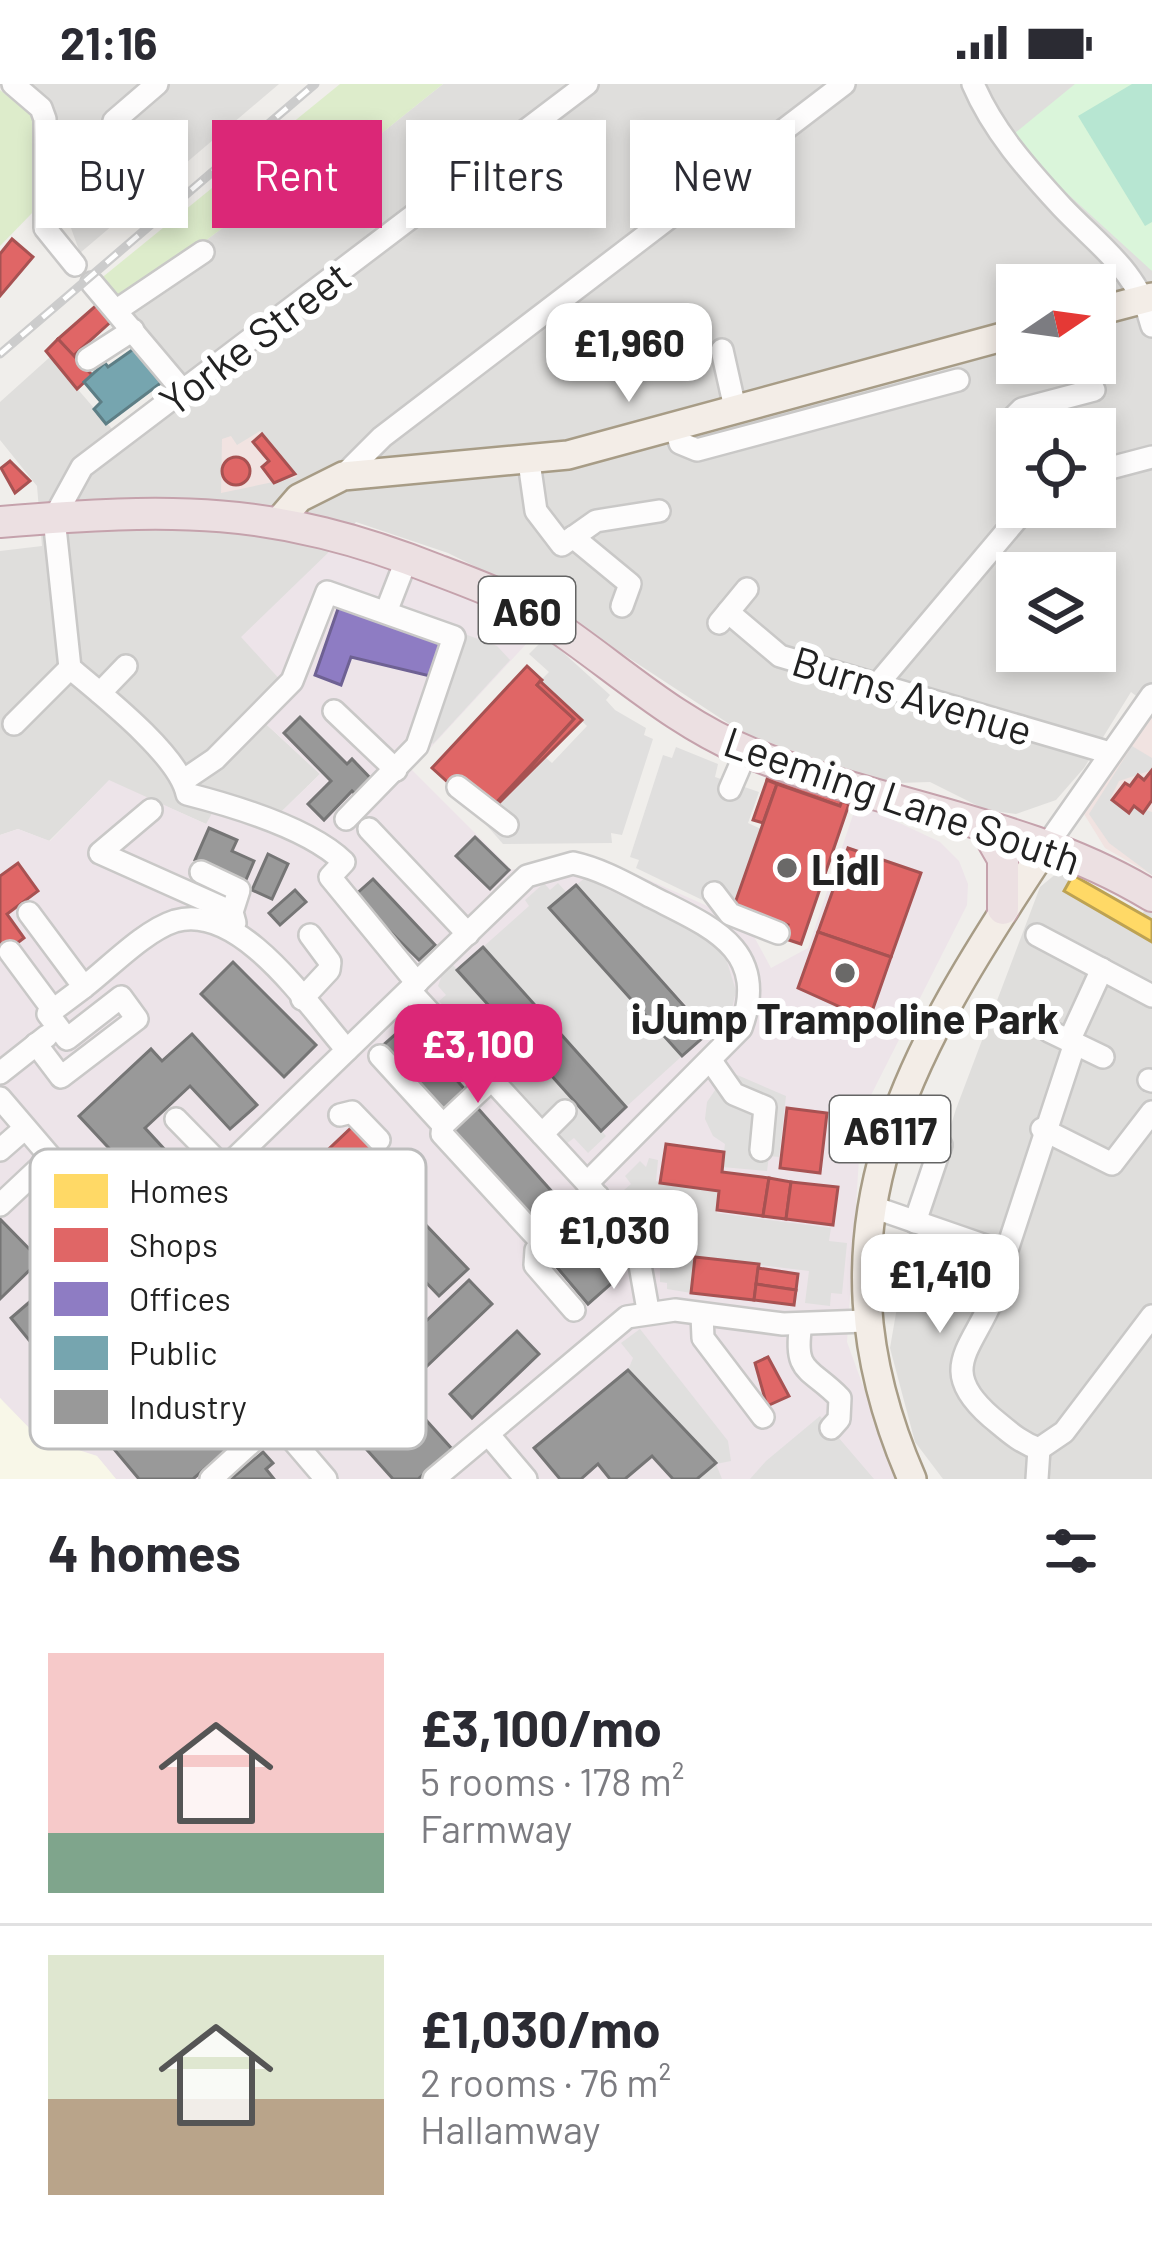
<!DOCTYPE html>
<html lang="en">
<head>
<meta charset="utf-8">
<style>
  body { margin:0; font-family:Barlow,sans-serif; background:#f2f2f3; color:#2b2b33; height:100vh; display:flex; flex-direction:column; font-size:45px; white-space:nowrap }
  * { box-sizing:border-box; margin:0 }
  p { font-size:39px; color:#7c7c81 }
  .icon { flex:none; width:66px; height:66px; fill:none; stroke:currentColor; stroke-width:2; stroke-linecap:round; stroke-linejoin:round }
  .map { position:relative; height:1395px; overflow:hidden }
  .drawer { display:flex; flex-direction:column; background:#fff; flex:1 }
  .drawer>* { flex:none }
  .guide { position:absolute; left:36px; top:36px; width:1080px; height:108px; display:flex; gap:24px }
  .needle { width:78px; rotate:77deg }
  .buttons { position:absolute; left:996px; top:180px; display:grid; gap:24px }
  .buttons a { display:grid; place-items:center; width:120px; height:120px; border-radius:0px; background:#fff; box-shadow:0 6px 18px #0003; font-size:60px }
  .price { position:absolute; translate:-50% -102px; padding:0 27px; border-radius:24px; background:#fff; color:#222; font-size:39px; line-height:78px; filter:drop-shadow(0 3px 6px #0008) }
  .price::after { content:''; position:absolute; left:50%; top:72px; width:36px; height:27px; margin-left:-18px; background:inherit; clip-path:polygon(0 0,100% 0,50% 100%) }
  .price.current { background:#db2777; color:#fff }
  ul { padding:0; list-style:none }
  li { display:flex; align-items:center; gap:36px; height:300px; padding:0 48px }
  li+li { border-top:3px solid #e1e1e2 }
  li span { display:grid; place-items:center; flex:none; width:336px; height:240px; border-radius:0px; color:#555 }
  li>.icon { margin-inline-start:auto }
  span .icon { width:144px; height:144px; fill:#fffc; stroke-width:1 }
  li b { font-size:51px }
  h2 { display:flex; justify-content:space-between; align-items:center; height:144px; padding:0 48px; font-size:51px }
  .chip { padding:0 42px; border-radius:0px; background:#fff; box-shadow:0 6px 18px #0003; font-size:42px; line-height:108px }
  .chip.current { background:#db2777; color:#fff }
  .status { display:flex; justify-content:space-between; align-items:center; height:84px; padding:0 60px; background:#fff; direction:ltr }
  .status svg { height:33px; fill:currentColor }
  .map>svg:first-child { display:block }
  .residential { fill:#dfdedc; fill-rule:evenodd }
  .commercial { fill:#f1e3e1 }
  .industrial { fill:#ede4e9 }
  .education { fill:#f8f7e8 }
  .grass { fill:#ddeccb }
  .park { fill:#daf5da }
  .pitch { fill:#b7e6d2 }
  .parking { fill:#e0dfde }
  .homes { fill:#ffd966; stroke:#bda252; stroke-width:3 }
  .shops { fill:#e06666; stroke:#a75252; stroke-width:3 }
  .offices { fill:#8e7cc3; stroke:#6e6193; stroke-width:3 }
  .public { fill:#76a5af; stroke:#5d7e85; stroke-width:3 }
  .industry { fill:#999; stroke:#757575; stroke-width:3 }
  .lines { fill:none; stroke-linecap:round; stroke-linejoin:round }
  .minor-casing { stroke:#c9c8c7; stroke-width:26 }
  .major-casing { stroke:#a79c86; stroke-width:32 }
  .highway-casing { stroke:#c5a2ac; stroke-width:34 }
  .minor { stroke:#fdfcfc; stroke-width:21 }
  .major { stroke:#f3ede7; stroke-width:27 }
  .highway { stroke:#ece0e2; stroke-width:30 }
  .rail-casing { stroke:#ccc; stroke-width:9 }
  .rail { stroke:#fff; stroke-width:4.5; stroke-dasharray:14; stroke-linecap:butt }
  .poi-dot { fill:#6a6968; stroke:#fff; stroke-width:4.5 }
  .labels { text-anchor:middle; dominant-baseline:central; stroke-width:12; stroke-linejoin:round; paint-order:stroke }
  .shield { fill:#fff; stroke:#646464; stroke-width:3 }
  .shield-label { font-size:39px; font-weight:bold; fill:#222 }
  .street-label { font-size:42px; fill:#222; stroke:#fff }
  .poi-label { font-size:42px; font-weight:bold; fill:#222; stroke:#fff; text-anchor:start }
  .key { fill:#fff; stroke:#bdbdbd; stroke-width:3 }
  .key-label { font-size:33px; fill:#222 }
</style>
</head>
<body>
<div class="status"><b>21:16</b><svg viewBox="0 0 49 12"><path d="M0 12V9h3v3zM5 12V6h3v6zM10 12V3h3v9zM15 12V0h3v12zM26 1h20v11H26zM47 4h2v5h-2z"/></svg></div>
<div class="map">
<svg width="1152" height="1395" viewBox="0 0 1152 1395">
  <rect width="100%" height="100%" fill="#f0eeeb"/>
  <g class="residential">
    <path d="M32,0h247l-199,169 -26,-72v-74z"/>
    <path d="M443,0h709v624l-21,-16 -47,76 -28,32 -40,14 -30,-4 -56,-28 -33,1 -40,-9 -114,-41 -210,-138 -85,-42 -92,-31 -23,26 -38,147 -28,30 53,49 -41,40 -73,10 -97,-43 -60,60 -31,-12 -18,6v-284l42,-5 -5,-60 -37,-46v-38l50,-45 62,72 69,-54 -62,-71 207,-152 12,16zM1017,201h78v78h-78zM1017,345h78v78h-78zM1017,489h78v78h-78z"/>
    <path d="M1063,784l79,46 10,-15v580h-209l-28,-37 -25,-94 11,-64 55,-175 84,-222z"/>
  </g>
  <g class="commercial">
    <path d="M260,347l37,46 -76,16 1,-54 9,-3 6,9z"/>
    <path d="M1152,630v161l-47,-27 -21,-34z"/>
  </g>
  <path class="industrial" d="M333,464l158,55 48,27 -128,139 101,101 54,-16 58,15 99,44 28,18 20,37 37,-20 49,-145 83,39 19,19 9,23 -1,21 -105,208 -15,229 50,137h-781l-19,-23 -59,-19 -38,-39v-563l18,-6 32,12 59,-61 97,44 17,-30 56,20 41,-40 -53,-49 27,-30 -53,-58z"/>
  <path class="education" d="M0,1314l38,39 59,19 19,23h-116z"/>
  <g class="grass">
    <path d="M340,0h103l-106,85 -12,-16 -206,151 -20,-24z"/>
    <path d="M0,6l34,27v94l-34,35z"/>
  </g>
  <path class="park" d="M1075,0h77v187l-128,-117 -9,-21z"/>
  <path class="pitch" d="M1132,0h20v138l-7,4 -67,-110z"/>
  <g class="parking">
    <path d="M462,549l35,13 13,14 -77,84 -4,-5z"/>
    <path d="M546,553l64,58 -4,5 9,10 31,18 -2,7 9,4 -31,96 -11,-2 1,10 -109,1 -21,-24 62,-64 8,7 35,-37 -47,-45 9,-9 -20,-18z"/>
    <path d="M1132,662l20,12v12l-33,11 -8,16 16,17 7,-8 18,6v63l-43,-32 -20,-29z"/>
    <path d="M676,663l42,17 -3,13 44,15 -11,31 13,6 -27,77 -15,2 -83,-40 3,-8 -9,-3 33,-102 9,3z"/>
    <path d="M585,794l124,61 15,13 12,39 -7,31 -14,15 -139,-152z"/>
    <path d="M544,799l6,7 8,-7 9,10 -17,16 132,147 -56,51 -143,-160 46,-41 -4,-6z"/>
    <path d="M453,881l153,171 -18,17 -14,-15 -8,6 -127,-143 7,-6 -8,-9 4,-11z"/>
    <path d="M728,987l58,25 -7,61 -10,-1 -2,15 -45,-4 3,-23 -12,-8 -8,-17 2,-17z"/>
    <path d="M649,1074l9,2 -2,21 5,2 58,8 -2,22 114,15 -2,13 18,2 -5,51 -11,-1 -1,13 -25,-3 4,-32 -113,-14 -5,36 -24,-4v-6l-7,-1v-28l-11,-29 -25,-35 7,-6 -6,-8 15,-15 6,6z"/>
    <path d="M640,1245l88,112 3,20 -15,3 6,15h-25l18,-16 -87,-93 5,-12 -12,-15z"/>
    <path d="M820,1332l54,63h-124l16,-18z"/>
  </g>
  <path class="homes" d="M1073,791l79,45v22l-88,-51z"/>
  <g class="shops">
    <path d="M12,155l21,18 -33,39v-42z"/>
    <path d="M100,218l15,16 -42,38 -15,-17z"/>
    <path d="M58,255l34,36 -15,14 -31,-38z"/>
    <path d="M262,350l33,40 -21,9 -12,-16 7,-6 -16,-19z"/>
    <circle cx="236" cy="387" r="14"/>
    <path d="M10,377l20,20 -15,12 -14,-25z"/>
    <path d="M527,582l15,14 -5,5 37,34 -82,88 -40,-21 -20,-18z"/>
    <path d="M540,597l42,39 -89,89 81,-90 -37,-34z"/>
    <path d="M1152,686v30l-9,13 -9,-7 -5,7 -17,-13 13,-17 5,3 8,-11 6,5z"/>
    <path d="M768,691l74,26 -2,5 -73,-26z"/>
    <path d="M767,696l10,4 -14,39 -10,-3z"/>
    <path d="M777,700l63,22 2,-5 7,3 -48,140 -18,-6 5,-13 -54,-19z"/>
    <path d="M848,764l73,25 -30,84 -73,-25z"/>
    <path d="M18,779l20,28 -31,23 17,24 -24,18v-80z"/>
    <path d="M818,848l73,25 -22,63 -71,-32z"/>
    <path d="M787,1024l40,5 -7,60 -40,-5z"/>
    <path d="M352,1043l21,23 -78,74 -22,-22z"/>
    <path d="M666,1060l58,8 -2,20 47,6 -6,38 -46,-6 2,-19 -59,-8z"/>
    <path d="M769,1094l22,4 -5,37 -23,-3z"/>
    <path d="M791,1098l47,5 -5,38 -47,-6z"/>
    <path d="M695,1173l64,7 -5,36 -63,-7z"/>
    <path d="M758,1184l40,6 -2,16 -40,-6z"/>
    <path d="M756,1200l40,6 -2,15 -40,-5z"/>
    <path d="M768,1273l21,39 -22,10 -12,-43z"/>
  </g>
  <path class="offices" d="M339,522l103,36 -12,34 -79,-19 -10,28 -26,-10z"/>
  <path class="public" d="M135,264l27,34 -56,42 -12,-15 7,-7 -17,-20 21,-19 3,4z"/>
  <g class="industry">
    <path d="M300,633l47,47 5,-5 25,26 -15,16 -10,-10 -28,29 -16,-16 23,-23 -47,-48z"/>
    <path d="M209,744l28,12 -5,11 22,10 -9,21 -50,-22z"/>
    <path d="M475,753l34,33 -19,19 -34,-33z"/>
    <path d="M268,770l20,10 -16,35 -20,-9z"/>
    <path d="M373,795l62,66 -16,15 -65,-64z"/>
    <path d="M576,801l132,148 -26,23 -133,-148z"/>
    <path d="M295,806l11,12 -26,23 -11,-12z"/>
    <path d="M483,863l143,160 -25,24 -144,-161z"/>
    <path d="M233,878l83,83 -32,32 -83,-83z"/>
    <path d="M407,940l61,69 -24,22 -62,-69z"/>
    <path d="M192,950l65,71 -27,24 -40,-43 -45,42 44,48 -29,27 -81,-87 72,-67 11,12z"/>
    <path d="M475,1021l95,107 -25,23 -96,-107z"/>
    <path d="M380,1093l88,92 -29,27 -88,-92z"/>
    <path d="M0,1135l40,41 -40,39z"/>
    <path d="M569,1146l45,51 -26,23 -44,-52z"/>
    <path d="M469,1196l23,24 -68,65 -23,-24z"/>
    <path d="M40,1209l36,43 -30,25 -35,-43z"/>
    <path d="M517,1247l22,23 -67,64 -22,-24z"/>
    <path d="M628,1286l88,93 -19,16h-24l-21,-23 -27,23h-15l-12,-15 -17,15h-21l-26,-31z"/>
    <path d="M196,1292l49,58 -52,45h-54l-26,-31z"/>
    <path d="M390,1296l62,69 -34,30h-25l-51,-57z"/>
    <path d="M263,1368l10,11 -7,6 8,10h-43z"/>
  </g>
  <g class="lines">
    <g class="minor-casing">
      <g id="minor">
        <path d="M13,0l28,24 4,11v109l30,37"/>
        <path d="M973,0c20,47 54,85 89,123 37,39 77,65 90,119"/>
        <path d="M125,82l-13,-33 2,-12 43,-37"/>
        <path d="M92,199l91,108"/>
        <path d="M117,226l86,-58"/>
        <path d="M722,266l13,58"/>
        <path d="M88,275l45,-29"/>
        <path d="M675,341l5,18 17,7 261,-70"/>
        <path d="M1017,345l-3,-12 8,-8 72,-19"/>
        <path d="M529,378l7,49 26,34 34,-24 63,-10"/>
        <path d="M1095,388l57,-15"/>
        <path d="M343,392l39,-39 462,-353"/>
        <path d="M573,453l57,47 -8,22"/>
        <path d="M386,528l21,-54"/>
        <path d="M728,528l52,44 330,97"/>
        <path d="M719,539l28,-34"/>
        <path d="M876,602l151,-179"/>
        <path d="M100,609l26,-27"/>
        <path d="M334,627l62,59"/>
        <path d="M14,640l56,-56"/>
        <path d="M184,696l31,-21 77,-78 35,-89 127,45 -37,109 -71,73"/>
        <path d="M458,703l49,38"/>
        <path d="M730,705l16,-37"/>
        <path d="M151,726l-51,43 132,59"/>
        <path d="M369,745l99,105"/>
        <path d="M1047,761l105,-150"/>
        <path d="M201,788l38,18 -7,22 3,11"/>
        <path d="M714,809l16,21 48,19"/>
        <path d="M29,829l55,74 -36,27 19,25 54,-42 16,22 -76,58 -25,-33"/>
        <path d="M1037,851l115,61"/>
        <path d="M10,868l43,58"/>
        <path d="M417,899l-87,-106 14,-15c-35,-34 -110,-56 -157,-68 -8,-39 -86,-100 -117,-126l-16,-150 28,-51 505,-383"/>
        <path d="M84,903c26,-20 60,-56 91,-66 66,-19 134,86 172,129"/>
        <path d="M410,907l177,192"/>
        <path d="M302,915l27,-29 1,-8 -20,-27"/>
        <path d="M1049,947l54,26"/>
        <path d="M1069,957l33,-72"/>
        <path d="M458,959l25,-22"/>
        <path d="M380,972l63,69 -1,9 101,110"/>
        <path d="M711,977l23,33 31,13 -4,43"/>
        <path d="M0,989l47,-37"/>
        <path d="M1149,996l3,1"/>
        <path d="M0,1014l326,381"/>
        <path d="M340,1031l12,-3 27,28"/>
        <path d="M176,1035l48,49"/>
        <path d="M443,1041l49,-46"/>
        <path d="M1042,1045l70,35 40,-52"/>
        <path d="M542,1050l23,-23"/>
        <path d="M0,1066l24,-21"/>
        <path d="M82,1113l25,-24"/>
        <path d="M0,1121l49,-46"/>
        <path d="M873,1123l133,46c-4,16 -8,32 -14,47 -21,50 -55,70 -1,117 16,13 28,25 48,32"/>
        <path d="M915,1138l26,-77"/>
        <path d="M1006,1169l69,-210"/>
        <path d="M133,1173l394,-381 46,-13c28,6 54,21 79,34 59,30 118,52 89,131l-154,155 50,65 11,62"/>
        <path d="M574,1226l-39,-45 1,-15 62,-54"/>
        <path d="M702,1231l1,23 60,79"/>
        <path d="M801,1240c-8,50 9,43 39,74l-1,21 -8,9"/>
        <path d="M80,1242l65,-55"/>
        <path d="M57,1295l68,-62 15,3 18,22 29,-25"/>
        <path d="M488,1350l38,45"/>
        <path d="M1039,1365l25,-17 88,-116"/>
        <path d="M211,1395l65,-59"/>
        <path d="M434,1395l193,-162 48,-7 108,14 82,-3"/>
        <path d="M1037,1395l2,-30"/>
      </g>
    </g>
    <g class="major-casing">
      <g id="major">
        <path d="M1095,228l57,-15"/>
        <path d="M280,436l19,-22 44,-22 225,-21 449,-122"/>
        <path d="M912,1395c-110,-252 -3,-426 135,-634"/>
      </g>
    </g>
    <g class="highway-casing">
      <g id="highway">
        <path d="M0,438c173,-14 272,-17 437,48 37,14 75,28 108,49 68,45 128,103 205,134 132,54 279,68 402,143"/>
        <path d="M984,742l19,33v50"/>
      </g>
    </g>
    <use href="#minor" class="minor"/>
    <use href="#major" class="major"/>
    <use href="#highway" class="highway"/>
    <g class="rail-casing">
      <path id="rail" d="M0,270l315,-270"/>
    </g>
    <use href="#rail" class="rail"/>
  </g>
  <g class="poi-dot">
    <circle cx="787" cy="784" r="12"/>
    <circle cx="845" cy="889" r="12"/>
  </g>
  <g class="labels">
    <g class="shield">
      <rect x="479" y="493" width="96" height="66" rx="9"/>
      <rect x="830" y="1012" width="120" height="66" rx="9"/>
    </g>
    <g class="shield-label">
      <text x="527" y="526">A60</text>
      <text x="890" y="1045">A6117</text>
    </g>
    <g class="street-label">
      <text transform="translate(254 253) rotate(-37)">Yorke Street</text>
      <text transform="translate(913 610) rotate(17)">Burns Avenue</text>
      <text transform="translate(903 715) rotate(19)">Leeming Lane South</text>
    </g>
    <g class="poi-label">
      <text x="811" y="784">Lidl</text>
      <text x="845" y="933" text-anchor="middle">iJump Trampoline Park</text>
    </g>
  </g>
  <rect x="30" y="1065" width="396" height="300" rx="18" class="key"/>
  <rect x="54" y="1090" width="54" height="34" fill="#ffd966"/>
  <rect x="54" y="1144" width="54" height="34" fill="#e06666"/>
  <rect x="54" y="1198" width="54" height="34" fill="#8e7cc3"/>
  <rect x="54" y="1252" width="54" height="34" fill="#76a5af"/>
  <rect x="54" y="1306" width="54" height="34" fill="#999"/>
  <g class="key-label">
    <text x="129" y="1119">Homes</text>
    <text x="129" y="1173">Shops</text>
    <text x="129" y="1227">Offices</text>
    <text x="129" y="1281">Public</text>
    <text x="129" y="1335">Industry</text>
  </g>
</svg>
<div class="buttons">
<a><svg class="needle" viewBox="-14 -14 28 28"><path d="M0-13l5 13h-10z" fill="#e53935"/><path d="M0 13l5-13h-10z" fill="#7c7c81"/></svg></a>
<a><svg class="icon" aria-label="locate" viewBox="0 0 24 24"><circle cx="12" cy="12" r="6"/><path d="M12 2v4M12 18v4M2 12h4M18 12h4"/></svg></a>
<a><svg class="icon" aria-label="layers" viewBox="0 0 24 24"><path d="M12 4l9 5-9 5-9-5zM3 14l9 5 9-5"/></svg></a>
</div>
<b class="price" style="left:629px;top:321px">£1,960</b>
<b class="price current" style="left:478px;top:1022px">£3,100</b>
<b class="price" style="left:614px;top:1208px">£1,030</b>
<b class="price" style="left:940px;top:1252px">£1,410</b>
<div class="guide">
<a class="chip">Buy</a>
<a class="chip current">Rent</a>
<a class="chip">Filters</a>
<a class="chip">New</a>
</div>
</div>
<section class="drawer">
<h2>4 homes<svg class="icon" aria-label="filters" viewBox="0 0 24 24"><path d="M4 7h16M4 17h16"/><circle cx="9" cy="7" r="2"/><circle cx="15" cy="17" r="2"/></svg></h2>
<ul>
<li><span style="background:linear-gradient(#f6c9c9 75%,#7fa58c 0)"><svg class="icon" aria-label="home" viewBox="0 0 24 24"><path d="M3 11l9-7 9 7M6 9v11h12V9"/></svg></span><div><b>£3,100/mo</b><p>5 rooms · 178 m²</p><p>Farmway</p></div></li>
<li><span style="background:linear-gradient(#dfe7d0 60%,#b9a48a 0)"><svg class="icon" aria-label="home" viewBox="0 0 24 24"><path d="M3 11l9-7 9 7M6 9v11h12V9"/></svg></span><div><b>£1,030/mo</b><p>2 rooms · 76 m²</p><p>Hallamway</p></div></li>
</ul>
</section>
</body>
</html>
